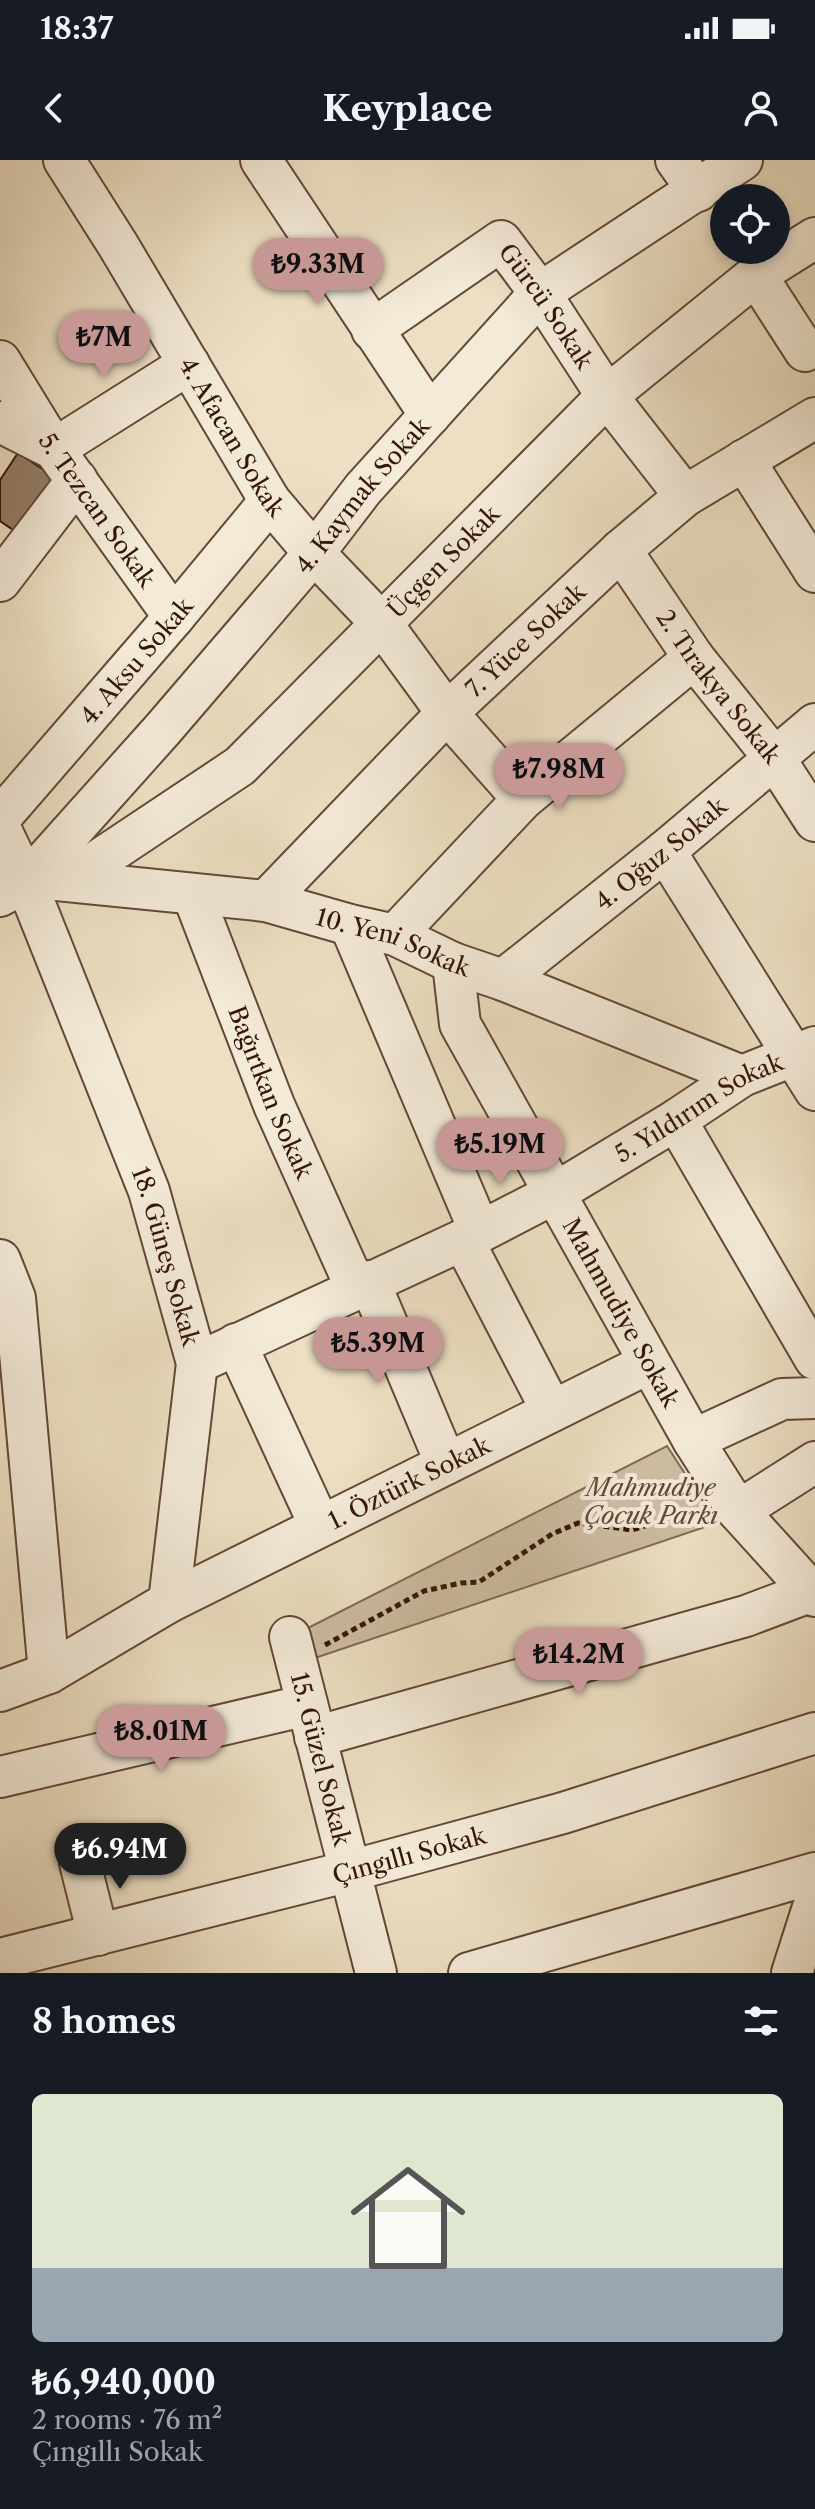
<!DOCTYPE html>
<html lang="en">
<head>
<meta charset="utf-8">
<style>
  body { margin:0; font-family:"Libre Caslon Text",serif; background:#20242c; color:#f1f3f6; height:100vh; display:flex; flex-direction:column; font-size:30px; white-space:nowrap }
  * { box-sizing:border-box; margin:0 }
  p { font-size:26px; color:#9ea1a6 }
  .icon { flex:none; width:44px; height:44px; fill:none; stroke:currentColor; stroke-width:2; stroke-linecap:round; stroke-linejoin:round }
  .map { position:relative; height:1813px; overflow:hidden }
  .drawer { display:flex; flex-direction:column; background:#171b24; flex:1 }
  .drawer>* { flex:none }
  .fabs { position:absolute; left:710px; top:24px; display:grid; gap:16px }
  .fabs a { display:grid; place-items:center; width:80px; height:80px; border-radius:50%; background:#171b24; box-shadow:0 4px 12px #0003; font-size:40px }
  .price { position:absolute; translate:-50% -68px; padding:0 18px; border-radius:28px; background:#c59692; color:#111; font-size:26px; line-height:52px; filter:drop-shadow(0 2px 4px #0008) }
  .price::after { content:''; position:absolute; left:50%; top:48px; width:24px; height:18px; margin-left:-12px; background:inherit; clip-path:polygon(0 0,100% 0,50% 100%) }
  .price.active { background:#222; color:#fff }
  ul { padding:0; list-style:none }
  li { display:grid; align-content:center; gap:16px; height:424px; padding:0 32px }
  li+li { border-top:2px solid #363941 }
  li span { display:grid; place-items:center; height:248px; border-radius:12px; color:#555 }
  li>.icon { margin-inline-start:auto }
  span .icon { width:144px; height:144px; fill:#fffc; stroke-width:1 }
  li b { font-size:34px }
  h2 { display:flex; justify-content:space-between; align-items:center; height:96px; padding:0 32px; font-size:34px }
  .status { display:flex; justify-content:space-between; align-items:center; height:56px; padding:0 40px; background:#171b24; direction:ltr }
  .status svg { height:22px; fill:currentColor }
  header { display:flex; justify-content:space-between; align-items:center; height:104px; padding:0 32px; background:#171b24; font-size:36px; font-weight:700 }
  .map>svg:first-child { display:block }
  .green { fill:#cdbda3; stroke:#816956; stroke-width:2 }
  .building { fill:#947e69; stroke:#351508; stroke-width:2 }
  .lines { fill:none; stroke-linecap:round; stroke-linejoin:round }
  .minor-casing { stroke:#634837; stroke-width:44 }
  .path { stroke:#351508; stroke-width:5; stroke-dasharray:6 4; stroke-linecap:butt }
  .minor { stroke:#f3ead8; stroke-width:40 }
  .labels { text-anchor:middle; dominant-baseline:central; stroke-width:8; stroke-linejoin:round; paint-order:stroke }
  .street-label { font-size:24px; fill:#351508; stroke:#f3ead8 }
  .park-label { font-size:24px; font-style:italic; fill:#634736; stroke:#f3ead8 }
</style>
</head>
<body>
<div class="status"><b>18:37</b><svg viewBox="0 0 49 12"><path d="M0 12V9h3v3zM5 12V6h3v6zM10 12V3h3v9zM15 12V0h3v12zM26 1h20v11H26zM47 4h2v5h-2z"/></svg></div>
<header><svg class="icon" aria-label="back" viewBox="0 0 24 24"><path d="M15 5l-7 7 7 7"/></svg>Keyplace<svg class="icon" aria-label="person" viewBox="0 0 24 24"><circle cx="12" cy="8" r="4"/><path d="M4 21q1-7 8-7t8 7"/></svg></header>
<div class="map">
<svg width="815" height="1813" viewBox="0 0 815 1813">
  <rect width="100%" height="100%" fill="#ecdfc3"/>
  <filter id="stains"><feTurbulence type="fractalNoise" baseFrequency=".0025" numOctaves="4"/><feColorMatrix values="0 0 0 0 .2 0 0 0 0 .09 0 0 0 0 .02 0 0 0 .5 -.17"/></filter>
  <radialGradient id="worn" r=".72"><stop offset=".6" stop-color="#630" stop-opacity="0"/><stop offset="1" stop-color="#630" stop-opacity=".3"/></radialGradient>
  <path class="green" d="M667,1286l50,77 -402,135 -13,-27z"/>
  <path class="building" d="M18,293l41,27 -37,56 -22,-15v-41z"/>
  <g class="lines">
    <g class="minor-casing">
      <g id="minor">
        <path id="s1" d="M64,0l54,85 152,256 44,52 68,71 65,89 76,86"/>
        <path d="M261,0l169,255"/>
        <path d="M676,0l22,31"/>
        <path d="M756,115l49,76"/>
        <path id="s2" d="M372,170l129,-89 39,52 67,103 78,100"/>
        <path id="s3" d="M0,201l54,88 120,168"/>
        <path d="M0,262l54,27 135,-85"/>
        <path d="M744,300l71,112"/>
        <path id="s4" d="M621,390l73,108 81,101 40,62"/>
        <path d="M0,421l77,-101"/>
        <path id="s5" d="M0,658l174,-201 96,-116"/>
        <path id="s6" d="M0,668l26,54 123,309 48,172 -28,239 -120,71 -49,18"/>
        <path d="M665,691l150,239"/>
        <path id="s7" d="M57,720l209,21 84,24 45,10 58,28 50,17 239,96"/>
        <path id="s8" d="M69,720l171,-114 367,-370 149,-121 59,-37"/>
        <path id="s9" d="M193,735l81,210 82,183"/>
        <path id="s10" d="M0,736l26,-14 137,-153 151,-176 49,-64 177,-196 202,-133"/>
        <path id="s11" d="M266,741l181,-188 174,-163 64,-54 130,-78"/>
        <path d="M350,765l130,307"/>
        <path d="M395,775l128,-136 171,-141"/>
        <path id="s12" d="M453,803l7,61 233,416 45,71 77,85"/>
        <path id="s13" d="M503,820l162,-129 150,-127"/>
        <path d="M676,960l139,239"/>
        <path d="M463,1080l89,171"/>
        <path d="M0,1100l15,38 34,375"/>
        <path d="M369,1121l77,183"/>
        <path d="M236,1184l84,182"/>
        <path id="s14" d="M197,1203l283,-131 75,-39 121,-73 66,-44 73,-29"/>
        <path d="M693,1280l89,-41 33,-1"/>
        <path d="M738,1351l77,-49"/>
        <path id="s15" d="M169,1442l480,-239"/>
        <path id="s16" d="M290,1477l86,336"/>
        <path d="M315,1577l431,-121 69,-26"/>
        <path d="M0,1617l307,-72"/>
        <path d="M80,1703l18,72"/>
        <path id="s17" d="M0,1799l350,-88 213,-58 252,-80"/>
        <path d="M469,1813l346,-100"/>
        <path d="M792,1813l23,-72"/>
      </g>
    </g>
    <path class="path" d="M325,1485l99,-54 37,-8 18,-1 73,-48 26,-11 54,7 32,-10 37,-4"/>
    <use href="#minor" class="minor"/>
  </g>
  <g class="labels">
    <g class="street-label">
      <text stroke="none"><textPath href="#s2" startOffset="236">Gürcü Sokak</textPath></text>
      <text stroke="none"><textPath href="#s1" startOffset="324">4. Afacan Sokak</textPath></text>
      <text stroke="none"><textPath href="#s10" startOffset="542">4. Kaymak Sokak</textPath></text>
      <text stroke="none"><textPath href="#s3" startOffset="178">5. Tezcan Sokak</textPath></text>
      <text stroke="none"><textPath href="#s8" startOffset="494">Üçgen Sokak</textPath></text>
      <text stroke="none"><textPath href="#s11" startOffset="368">7. Yüce Sokak</textPath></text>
      <text stroke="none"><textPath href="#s5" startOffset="208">4. Aksu Sokak</textPath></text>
      <text stroke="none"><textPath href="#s4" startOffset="168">2. Tırakya Sokak</textPath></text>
      <text stroke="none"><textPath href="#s13" startOffset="202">4. Oğuz Sokak</textPath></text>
      <text stroke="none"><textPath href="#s7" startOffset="344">10. Yeni Sokak</textPath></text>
      <text stroke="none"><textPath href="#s9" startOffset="212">Bağırtkan Sokak</textPath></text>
      <text stroke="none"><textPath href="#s14" startOffset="564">5. Yıldırım Sokak</textPath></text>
      <text stroke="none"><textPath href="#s6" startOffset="460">18. Güneş Sokak</textPath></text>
      <text stroke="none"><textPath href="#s12" startOffset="392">Mahmudiye Sokak</textPath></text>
      <text stroke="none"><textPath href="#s15" startOffset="268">1. Öztürk Sokak</textPath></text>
      <text stroke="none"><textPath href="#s16" startOffset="126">15. Güzel Sokak</textPath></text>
      <text stroke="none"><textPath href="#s17" startOffset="422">Çıngıllı Sokak</textPath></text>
    </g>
    <g class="park-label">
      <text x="651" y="1327">Mahmudiye<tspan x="651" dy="28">Çocuk Parkı</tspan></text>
    </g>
  </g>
  <rect width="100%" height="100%" filter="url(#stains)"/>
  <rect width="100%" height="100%" fill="url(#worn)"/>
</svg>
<div class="fabs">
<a><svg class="icon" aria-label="locate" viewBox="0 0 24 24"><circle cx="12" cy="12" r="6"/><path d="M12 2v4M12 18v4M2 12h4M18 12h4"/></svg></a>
</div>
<b class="price" style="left:318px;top:146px">₺9.33M</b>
<b class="price" style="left:104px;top:219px">₺7M</b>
<b class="price" style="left:559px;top:651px">₺7.98M</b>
<b class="price" style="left:500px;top:1026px">₺5.19M</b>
<b class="price" style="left:378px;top:1225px">₺5.39M</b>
<b class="price" style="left:579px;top:1536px">₺14.2M</b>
<b class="price" style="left:161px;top:1613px">₺8.01M</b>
<b class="price active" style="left:120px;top:1731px">₺6.94M</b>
</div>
<section class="drawer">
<h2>8 homes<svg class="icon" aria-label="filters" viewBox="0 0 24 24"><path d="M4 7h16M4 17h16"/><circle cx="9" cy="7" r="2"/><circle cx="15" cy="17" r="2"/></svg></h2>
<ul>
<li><span style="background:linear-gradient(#dfe7d0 70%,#9aa5b1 0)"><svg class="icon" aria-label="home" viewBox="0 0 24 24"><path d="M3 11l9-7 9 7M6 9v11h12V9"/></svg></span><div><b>₺6,940,000</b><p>2 rooms · 76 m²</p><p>Çıngıllı Sokak</p></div></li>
</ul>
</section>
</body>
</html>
